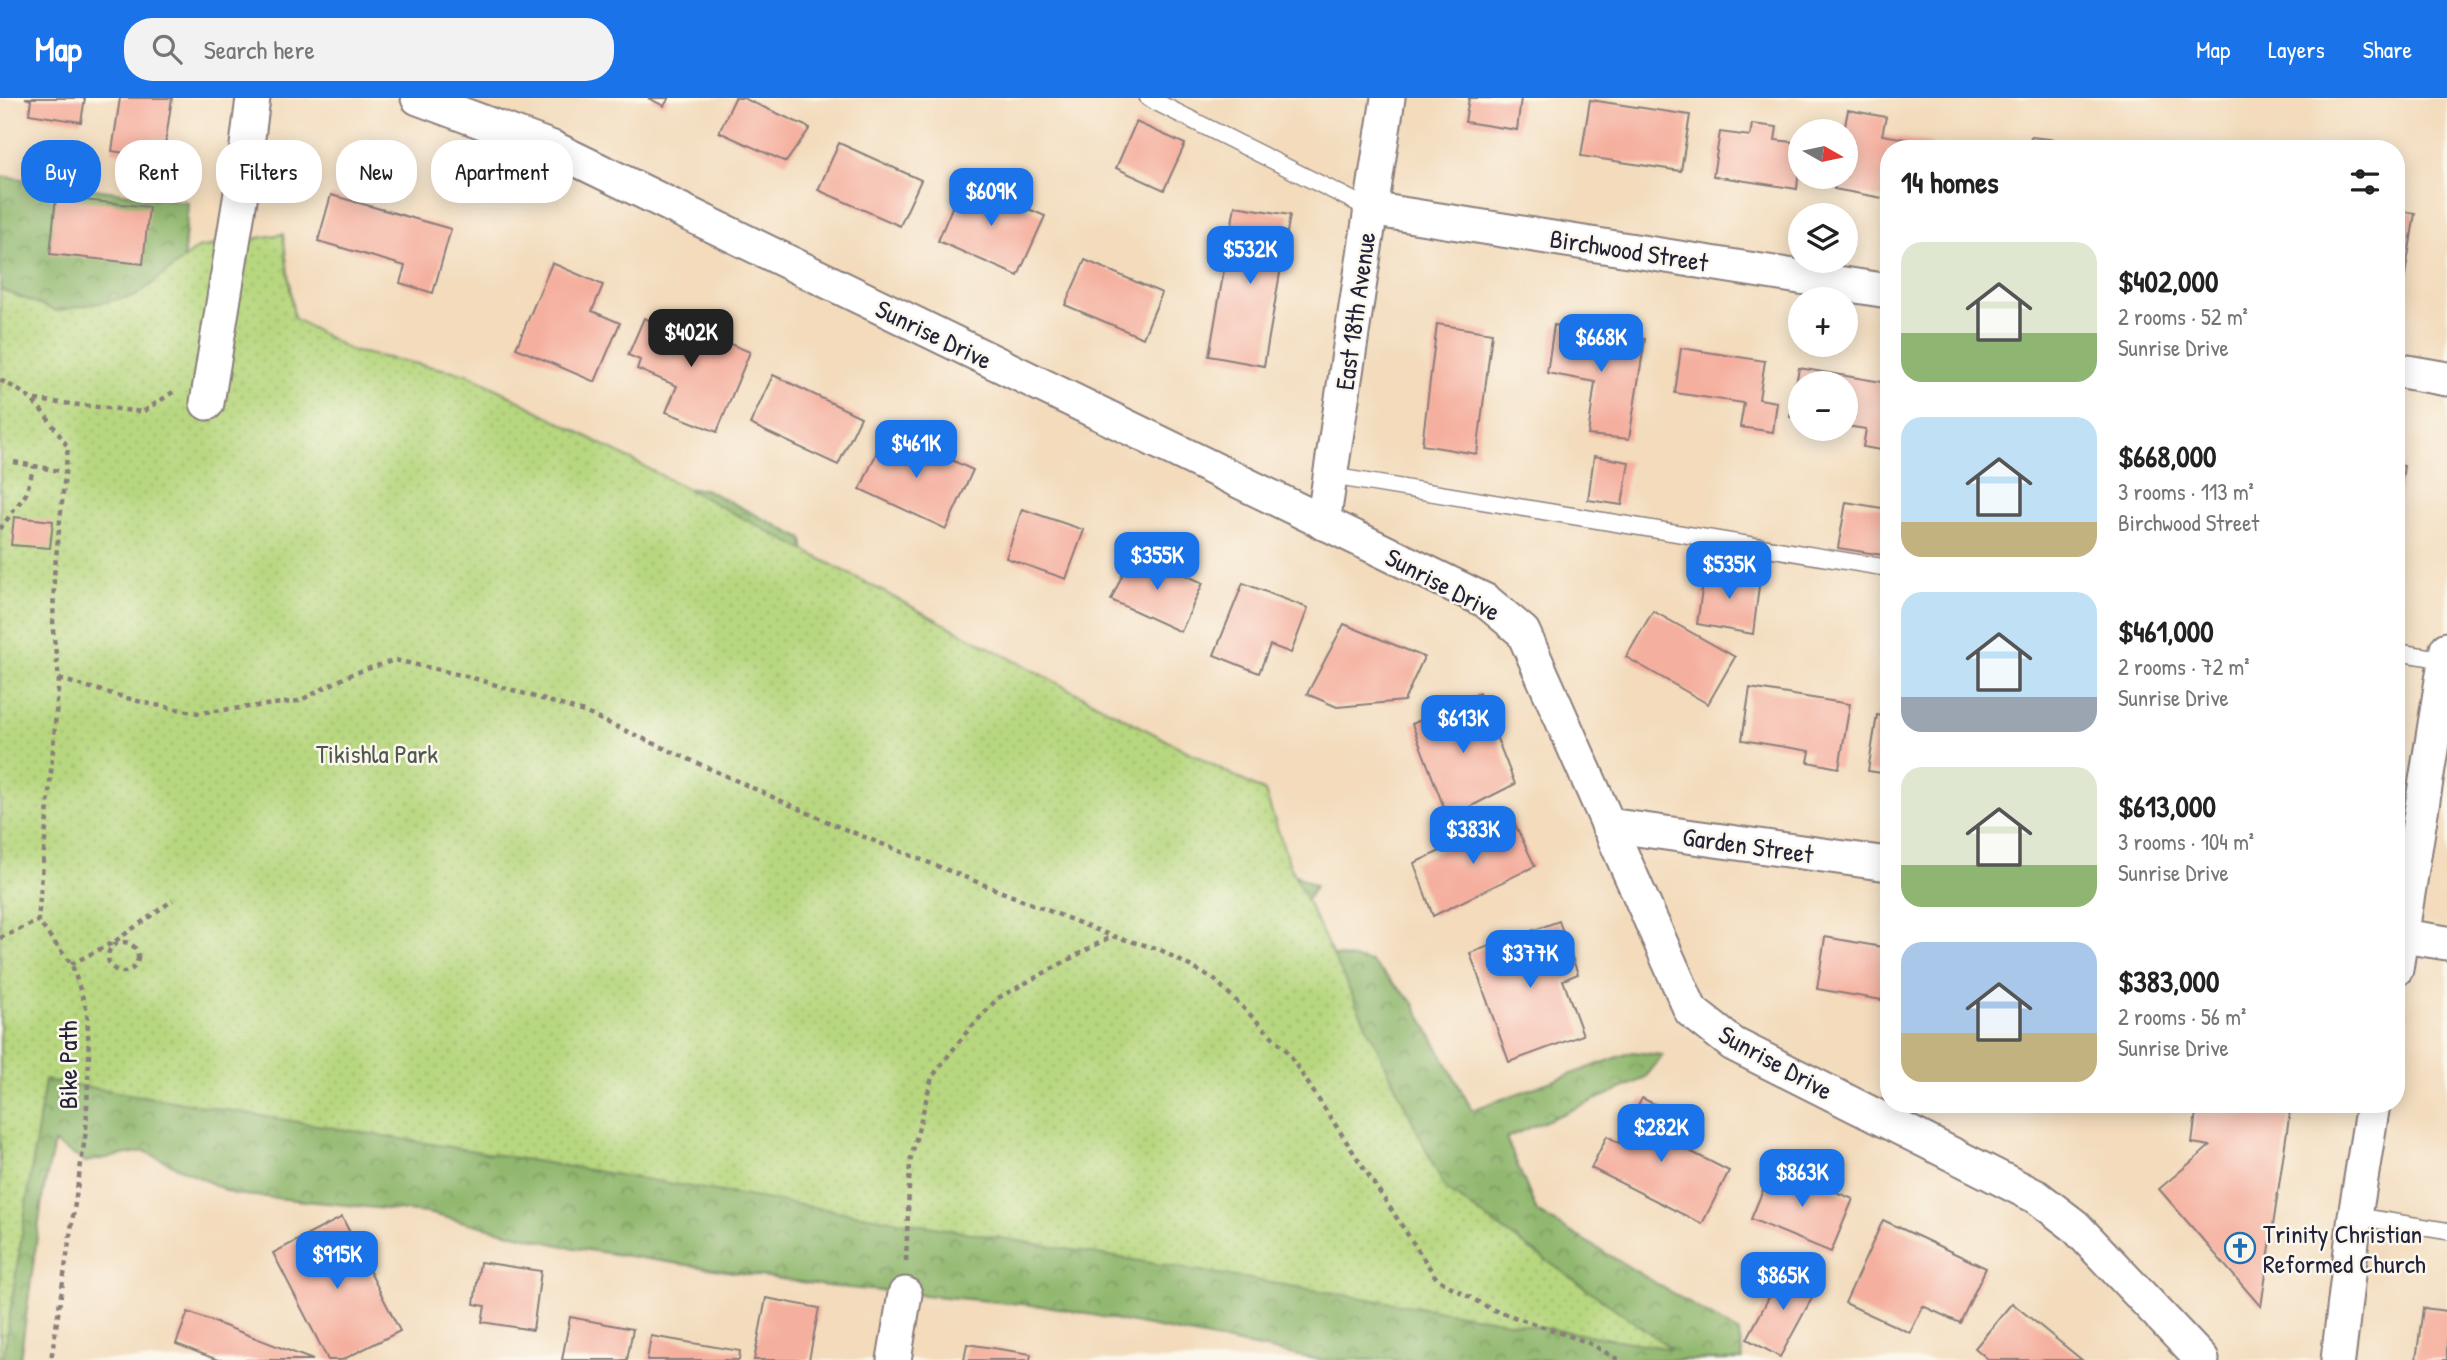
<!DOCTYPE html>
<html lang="en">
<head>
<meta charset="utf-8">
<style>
  body { margin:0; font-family:"Patrick Hand",sans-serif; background:#f2f2f2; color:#222; height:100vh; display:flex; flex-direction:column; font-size:26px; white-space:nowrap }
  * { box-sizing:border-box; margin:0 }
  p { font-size:23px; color:#767676 }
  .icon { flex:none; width:38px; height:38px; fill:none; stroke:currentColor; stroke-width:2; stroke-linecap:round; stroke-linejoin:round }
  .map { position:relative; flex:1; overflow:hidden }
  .side { position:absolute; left:1880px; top:42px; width:525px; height:973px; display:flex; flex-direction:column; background:#fff; border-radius:28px; box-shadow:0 4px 18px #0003 }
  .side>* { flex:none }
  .top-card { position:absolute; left:21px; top:42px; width:665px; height:63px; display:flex; gap:14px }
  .needle { width:46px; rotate:99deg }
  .controls { position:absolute; left:1788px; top:21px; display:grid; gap:14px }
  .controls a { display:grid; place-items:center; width:70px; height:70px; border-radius:50%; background:#fff; box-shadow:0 4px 18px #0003; font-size:35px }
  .price { position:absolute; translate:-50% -60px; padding:0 16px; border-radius:14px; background:#1a73e8; color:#fff; font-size:23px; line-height:46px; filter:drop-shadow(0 2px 4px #0008) }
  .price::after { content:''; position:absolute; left:50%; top:42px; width:21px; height:16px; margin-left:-10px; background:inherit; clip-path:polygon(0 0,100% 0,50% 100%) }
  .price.selected { background:#222; color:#fff }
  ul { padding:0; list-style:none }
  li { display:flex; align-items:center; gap:21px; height:175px; padding:0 21px }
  li span { display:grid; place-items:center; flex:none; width:196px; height:140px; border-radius:21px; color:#555 }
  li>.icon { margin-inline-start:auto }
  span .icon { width:84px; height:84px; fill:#fffc; stroke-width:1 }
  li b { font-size:30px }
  h2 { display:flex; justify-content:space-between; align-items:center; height:84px; padding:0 21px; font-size:30px }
  .chip { padding:0 24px; border-radius:28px; background:#fff; box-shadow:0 4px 18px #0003; font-size:24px; line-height:63px }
  .chip.selected { background:#1a73e8; color:#fff }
  header { display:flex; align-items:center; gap:42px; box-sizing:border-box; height:98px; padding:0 35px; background:#1a73e8; color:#fff }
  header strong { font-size:33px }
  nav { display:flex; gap:38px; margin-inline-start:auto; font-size:24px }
  .search { width:490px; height:63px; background:#f2f2f2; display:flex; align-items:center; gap:18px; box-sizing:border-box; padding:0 24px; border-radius:28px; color:#767676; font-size:26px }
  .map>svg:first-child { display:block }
  .forest { fill:url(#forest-crowns); stroke:#5a6d54; stroke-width:2 }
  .park { fill:url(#park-dots); stroke:#6c7c5d; stroke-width:2 }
  .building { fill:#f5af9e }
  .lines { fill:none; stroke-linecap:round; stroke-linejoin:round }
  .service-casing { stroke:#8a7e7c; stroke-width:19 }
  .minor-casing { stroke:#8a7e7c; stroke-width:37 }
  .path { stroke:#8a7e7c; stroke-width:4.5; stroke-dasharray:5 5; stroke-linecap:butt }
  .service { stroke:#fff; stroke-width:16 }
  .minor { stroke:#fff; stroke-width:33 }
  .labels { text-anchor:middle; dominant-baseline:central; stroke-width:5; stroke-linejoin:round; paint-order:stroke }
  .street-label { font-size:26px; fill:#22223b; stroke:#fbf7ec }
  .park-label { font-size:26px; fill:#4f584f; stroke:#fbf7ec }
  .poi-label { font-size:26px; fill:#22223b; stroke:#fbf7ec; text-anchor:start }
</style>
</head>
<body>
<header>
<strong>Map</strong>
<div class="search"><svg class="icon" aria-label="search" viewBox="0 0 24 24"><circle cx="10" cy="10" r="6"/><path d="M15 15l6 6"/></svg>Search here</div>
<nav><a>Map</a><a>Layers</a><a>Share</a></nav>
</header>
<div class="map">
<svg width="2447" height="1262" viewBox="0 0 2447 1262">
  <defs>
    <pattern id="forest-crowns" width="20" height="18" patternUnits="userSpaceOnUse" patternTransform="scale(1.75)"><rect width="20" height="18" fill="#91b86e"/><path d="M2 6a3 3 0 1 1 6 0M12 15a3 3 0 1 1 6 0" fill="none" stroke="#76955c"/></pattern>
    <pattern id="park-dots" width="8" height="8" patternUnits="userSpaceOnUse" patternTransform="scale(1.75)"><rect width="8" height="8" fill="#b7d77f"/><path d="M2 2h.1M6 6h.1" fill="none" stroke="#9db86f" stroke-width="1.8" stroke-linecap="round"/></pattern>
  </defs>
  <rect width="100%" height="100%" fill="#fbf7ec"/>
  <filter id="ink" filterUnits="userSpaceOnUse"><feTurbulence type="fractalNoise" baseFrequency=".0143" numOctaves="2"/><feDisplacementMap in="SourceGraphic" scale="14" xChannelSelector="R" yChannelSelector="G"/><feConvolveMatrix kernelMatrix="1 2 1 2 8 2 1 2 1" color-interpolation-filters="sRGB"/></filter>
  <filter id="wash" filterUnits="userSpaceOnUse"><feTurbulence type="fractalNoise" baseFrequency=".00686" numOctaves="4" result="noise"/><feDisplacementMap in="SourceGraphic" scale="28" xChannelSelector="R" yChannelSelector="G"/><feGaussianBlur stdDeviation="1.57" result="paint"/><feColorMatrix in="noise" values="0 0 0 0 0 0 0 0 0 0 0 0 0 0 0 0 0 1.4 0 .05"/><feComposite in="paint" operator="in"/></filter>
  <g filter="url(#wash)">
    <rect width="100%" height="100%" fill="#f3dbbc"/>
    <g class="forest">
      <path d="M0,78l188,26 -7,86 -181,79z"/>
      <path d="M631,390l74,1 98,50 10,67 502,280 -34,61 90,15 42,40 59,108 160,-58 31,3 -19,24 -138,59 31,74 202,121 4,27h-423l-268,-53 -225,-21 -259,-39 -141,-34 -193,-19 -90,-43 -59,11 -31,-19 -11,50 -23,167h-20v-302z"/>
    </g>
    <path class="park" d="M283,136l11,84 58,33 116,23 797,418 25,74 155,323 227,160 -1627,-269 -42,280h-3v-1071l56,22 80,-15 62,-48z"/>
    <g id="blocks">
      <g class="building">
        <path d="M25,0h60l-4,24 -52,-8 2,-14z"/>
        <path d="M120,0h52l-9,61 -51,-8z"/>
        <path d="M648,0h21l-5,8z"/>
        <path d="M735,0h8l67,30 -24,34 -67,-30z"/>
        <path d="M1469,0h52l-4,32 -52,-8z"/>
        <path d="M1590,2l100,15 -9,56 -100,-15z"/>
        <path d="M1848,12l38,7 -4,18 50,8 -1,6h-43v50l-54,-10 2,-12h10l-2,-46z"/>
        <path d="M1136,24l49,22 -21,46 -48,-22z"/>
        <path d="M1752,26l25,3 -2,13 26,3 -4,46 -84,-13 7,-44 30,4z"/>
        <path d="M2031,39l35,4 -1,8h-36z"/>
        <path d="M839,45l82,37 -21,46 -82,-36z"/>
        <path d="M963,83l82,35 -27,60 -80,-35z"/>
        <path d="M331,97l120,34 -18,64 -33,-10 5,-17 -87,-25z"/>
        <path d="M56,99l93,10 -6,57 -93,-10z"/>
        <path d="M1235,108l55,9 -26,151 -55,-10z"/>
        <path d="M2396,112l19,3 -11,69 -8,-1z"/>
        <path d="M1085,162l77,33 -19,45 -78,-33z"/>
        <path d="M552,165l51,22 -11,26 28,12 -25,59 -79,-34z"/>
        <path d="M662,218l88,36 -33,80 -51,-20 11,-26 -40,-17 3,-9 -12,-5 16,-37 15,6z"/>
        <path d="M1437,226l55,9 -15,121 -55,-9z"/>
        <path d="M1554,227l91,14 -16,100 -41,-4 7,-53 -48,-9z"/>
        <path d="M1681,250l84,13 -6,38 18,3 -4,30 -33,-5 4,-24 -69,-10z"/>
        <path d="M1799,270l89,15 -1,68 -24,-4 3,-18 -20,-3v-43h-45v35l-11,-1z"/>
        <path d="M773,277l88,42 -23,48 -88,-41z"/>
        <path d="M887,332l86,40 -27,59 -86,-40z"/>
        <path d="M1594,358l35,6 -7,43 -34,-5z"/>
        <path d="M2396,367l8,1 -7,44h-1z"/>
        <path d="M1846,404l42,7 -5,46 -45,-7z"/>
        <path d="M1022,411l62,21 -18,49 -60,-21z"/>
        <path d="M14,419l39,4 -3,27 -39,-3z"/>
        <path d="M1133,453l70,32 -22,49 -70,-32z"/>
        <path d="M1705,471l55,9 -7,56 -56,-10z"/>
        <path d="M1243,485l65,25 -17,45 -21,-8 -11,28 -45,-18z"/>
        <path d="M1653,513l82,46 -27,47 -82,-47z"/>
        <path d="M1344,526l80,33 -20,44 -67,6 -30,-13z"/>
        <path d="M1750,590l100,16 -11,64 -31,-6 2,-11 -68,-11z"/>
        <path d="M1479,595l36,91 -67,34 -36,-94z"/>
        <path d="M1877,617l11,2v57l-20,-3z"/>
        <path d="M1512,720l23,48 -102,50 -19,-53z"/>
        <path d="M1559,823l19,53 -15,6 20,55 -74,27 -39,-109z"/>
        <path d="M1825,839l63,11v53l-71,-12z"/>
        <path d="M1642,1000l44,22 -12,23 55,28 -27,53 -111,-56 16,-32 12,7z"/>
        <path d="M2197,1006h94l-30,203 -102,-118 51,-43 -18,-3z"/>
        <path d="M1773,1068l80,33 -22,53 -80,-33z"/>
        <path d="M342,1119l58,114 -58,29h-14l-55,-107z"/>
        <path d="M1883,1122l103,48 -26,55 -37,-17 -13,27 -65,-30z"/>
        <path d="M480,1164l61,9 -8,59 -51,-8 3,-16 -11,-2z"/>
        <path d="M1785,1169l34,18 -39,72 -33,-18z"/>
        <path d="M766,1200l53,10 -10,52h-55z"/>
        <path d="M2012,1205l70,57h-93l-14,-12z"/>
        <path d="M2423,1210l24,3v49h-31z"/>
        <path d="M188,1214l125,48h-95l-42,-16z"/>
        <path d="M570,1219l63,12 -6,31h-65z"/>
        <path d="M651,1238l89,15 -1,9h-92z"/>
        <path d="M967,1246l64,10 -1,6h-66z"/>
      </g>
    </g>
  </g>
  <g filter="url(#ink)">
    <use href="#blocks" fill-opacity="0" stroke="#8a7e7c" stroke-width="2"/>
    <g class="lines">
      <g class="service-casing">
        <g id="service">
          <path d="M1148,0l222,111"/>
          <path d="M1331,378l557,92"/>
          <path d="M2396,554l51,8"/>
          <path d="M2355,1118l92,15"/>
        </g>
      </g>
      <g class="minor-casing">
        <g id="minor">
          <path d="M418,0l135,50 933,453 37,31 168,379 42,33 304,153 38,29 127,134"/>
          <path d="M1370,111l518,82"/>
          <path d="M2396,272l51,9"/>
          <path d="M207,305l34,-210 12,-95"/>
          <path d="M1323,425l65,-425"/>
          <path d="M1608,727l280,39"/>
          <path d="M2396,837l51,8"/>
          <path d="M2396,871l51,-320"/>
          <path d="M894,1262l11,-66"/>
          <path d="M2338,1262l17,-144 18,-112"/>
        </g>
      </g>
      <g class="path">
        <path d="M0,282c38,18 44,34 68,67l-14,129 -1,54 6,49 -21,242 34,44 15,46 2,45 -3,75 -35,229"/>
        <path d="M35,302l108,12 30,-20"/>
        <path d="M14,364l51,10"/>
        <path d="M0,431l26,-35 8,-28"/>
        <path d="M59,581l86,24 53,10 101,-12 53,-27 43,-14 75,17 114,35 253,114 275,110 47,13 56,31 71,70 151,229 54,30 96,33 32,18"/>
        <path d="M0,840l38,-17"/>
        <circle cx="123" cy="859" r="15"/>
        <path d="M71,866l43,-22 59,-42"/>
        <path d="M906,1163l4,-99 22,-85 33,-43 33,-36 114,-62"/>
      </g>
      <use href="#service" class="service"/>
      <use href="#minor" class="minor"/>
    </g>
  </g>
  <defs>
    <g id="church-ring" transform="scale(1.575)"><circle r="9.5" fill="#fbf7ec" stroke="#1f6fb2" stroke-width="1.5"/><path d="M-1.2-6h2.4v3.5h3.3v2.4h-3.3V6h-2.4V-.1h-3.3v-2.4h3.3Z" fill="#1f6fb2"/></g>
  </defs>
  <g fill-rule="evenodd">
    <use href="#church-ring" x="2240" y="1150"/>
  </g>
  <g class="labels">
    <g class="street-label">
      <text transform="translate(1629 152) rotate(9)">Birchwood Street</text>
      <text transform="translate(1355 213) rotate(-82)">East 18th Avenue</text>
      <text transform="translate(934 236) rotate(26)">Sunrise Drive</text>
      <text transform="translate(1443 486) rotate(28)">Sunrise Drive</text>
      <text transform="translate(1748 747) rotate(8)">Garden Street</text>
      <text transform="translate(1776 964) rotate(29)">Sunrise Drive</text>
      <text transform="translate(67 967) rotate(-90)">Bike Path</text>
    </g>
    <g class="park-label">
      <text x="377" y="655">Tikishla Park</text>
    </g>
    <g class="poi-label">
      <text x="2263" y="1135">Trinity Christian<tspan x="2263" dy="30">Reformed Church</tspan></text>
    </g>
  </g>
</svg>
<div class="controls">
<a><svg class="needle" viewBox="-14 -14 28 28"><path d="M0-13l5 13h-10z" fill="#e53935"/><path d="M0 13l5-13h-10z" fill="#767676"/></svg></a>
<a><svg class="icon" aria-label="layers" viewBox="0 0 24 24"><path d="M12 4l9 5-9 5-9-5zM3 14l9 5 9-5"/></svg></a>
<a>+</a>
<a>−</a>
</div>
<b class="price" style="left:991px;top:130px">$609K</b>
<b class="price" style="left:1250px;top:188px">$532K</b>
<b class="price selected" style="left:691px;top:271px">$402K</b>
<b class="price" style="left:1601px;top:276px">$668K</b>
<b class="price" style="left:916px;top:382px">$461K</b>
<b class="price" style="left:1157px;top:494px">$355K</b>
<b class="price" style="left:1729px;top:503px">$535K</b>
<b class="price" style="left:1463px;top:657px">$613K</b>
<b class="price" style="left:1473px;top:768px">$383K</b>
<b class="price" style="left:1530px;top:892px">$377K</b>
<b class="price" style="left:1661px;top:1066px">$282K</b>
<b class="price" style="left:1802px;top:1111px">$863K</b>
<b class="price" style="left:337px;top:1193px">$915K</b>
<b class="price" style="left:1783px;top:1214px">$865K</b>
<div class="top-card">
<a class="chip selected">Buy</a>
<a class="chip">Rent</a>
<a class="chip">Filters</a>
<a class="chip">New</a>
<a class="chip">Apartment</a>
</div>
<section class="side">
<h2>14 homes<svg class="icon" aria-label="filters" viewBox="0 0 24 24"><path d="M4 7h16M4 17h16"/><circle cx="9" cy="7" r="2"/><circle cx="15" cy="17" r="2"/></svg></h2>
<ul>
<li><span style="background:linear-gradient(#dfe7d0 65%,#8fb573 0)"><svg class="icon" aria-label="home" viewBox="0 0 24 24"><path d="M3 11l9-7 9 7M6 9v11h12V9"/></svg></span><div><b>$402,000</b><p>2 rooms · 52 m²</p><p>Sunrise Drive</p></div></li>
<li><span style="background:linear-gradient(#bfe0f5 75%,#c2b280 0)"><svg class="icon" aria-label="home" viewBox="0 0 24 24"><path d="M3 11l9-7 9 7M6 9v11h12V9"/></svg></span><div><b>$668,000</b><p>3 rooms · 113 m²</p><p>Birchwood Street</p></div></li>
<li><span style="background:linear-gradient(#bfe0f5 75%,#9aa5b1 0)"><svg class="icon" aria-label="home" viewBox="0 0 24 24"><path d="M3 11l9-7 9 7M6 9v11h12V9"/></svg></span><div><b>$461,000</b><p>2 rooms · 72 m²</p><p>Sunrise Drive</p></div></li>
<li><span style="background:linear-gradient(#dfe7d0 70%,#8fb573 0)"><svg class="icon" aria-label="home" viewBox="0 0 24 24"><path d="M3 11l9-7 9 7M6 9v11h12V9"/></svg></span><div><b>$613,000</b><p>3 rooms · 104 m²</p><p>Sunrise Drive</p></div></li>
<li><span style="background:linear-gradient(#a9c7e8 65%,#c2b280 0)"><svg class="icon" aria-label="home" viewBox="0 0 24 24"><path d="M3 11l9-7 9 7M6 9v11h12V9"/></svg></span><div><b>$383,000</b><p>2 rooms · 56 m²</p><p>Sunrise Drive</p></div></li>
</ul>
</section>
</div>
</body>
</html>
